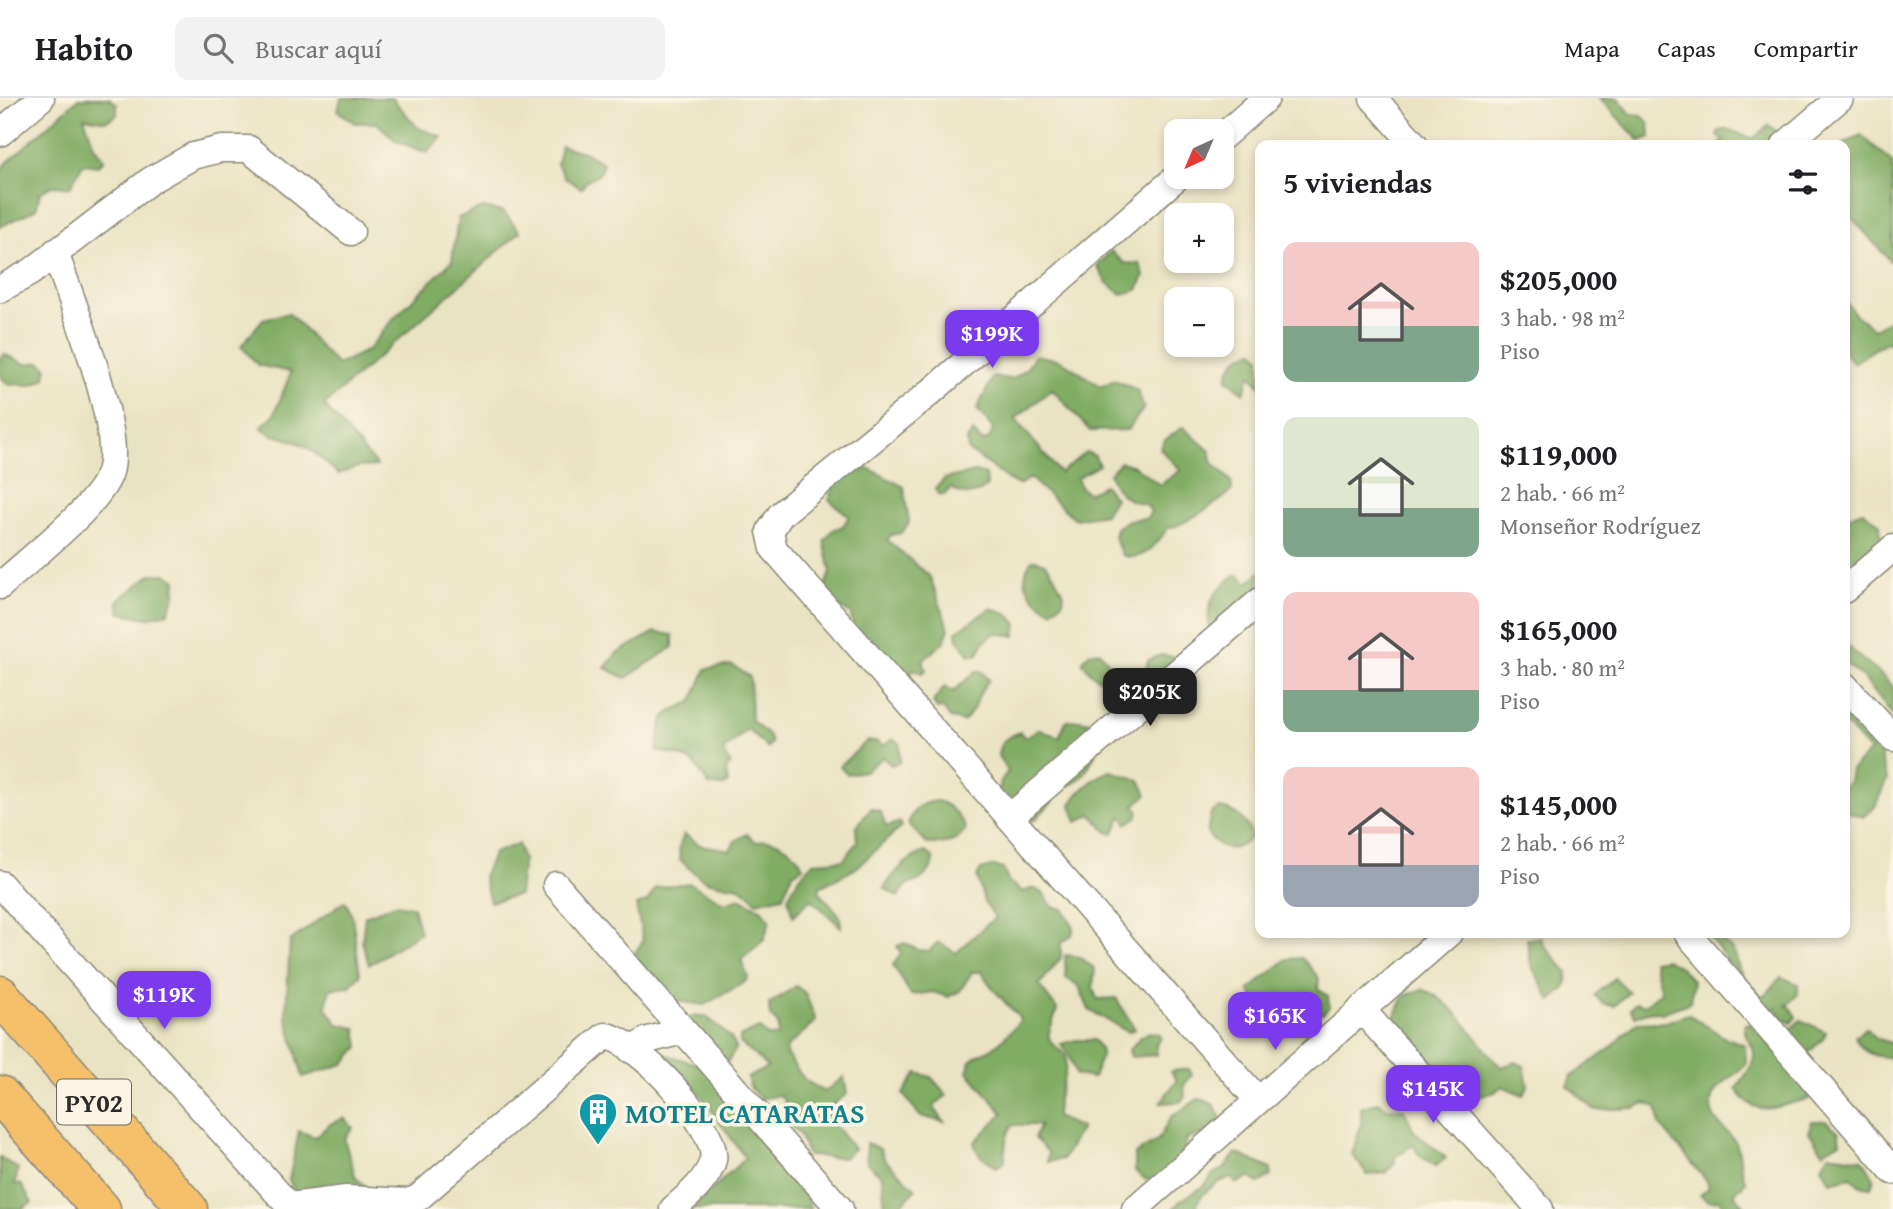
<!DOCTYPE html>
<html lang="es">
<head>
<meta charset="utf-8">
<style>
  body { margin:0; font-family:"Gentium Book Plus",serif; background:#f2f2f2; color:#202124; height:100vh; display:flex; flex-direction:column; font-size:26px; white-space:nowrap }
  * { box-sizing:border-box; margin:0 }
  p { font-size:23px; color:#757577 }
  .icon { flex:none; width:38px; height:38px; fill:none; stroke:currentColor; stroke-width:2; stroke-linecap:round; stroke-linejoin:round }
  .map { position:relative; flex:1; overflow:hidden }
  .side { position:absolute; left:1255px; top:42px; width:595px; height:798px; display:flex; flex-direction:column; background:#fff; border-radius:14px; box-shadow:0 4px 10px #0003 }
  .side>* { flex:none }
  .needle { width:46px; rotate:224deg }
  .controls { position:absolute; left:1164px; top:21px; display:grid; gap:14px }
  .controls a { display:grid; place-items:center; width:70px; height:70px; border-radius:14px; background:#fff; box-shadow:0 4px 10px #0003; font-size:35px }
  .price { position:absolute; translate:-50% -60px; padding:0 16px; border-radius:14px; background:#7c3aed; color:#fff; font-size:23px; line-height:46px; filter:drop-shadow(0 2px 4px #0008) }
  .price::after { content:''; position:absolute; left:50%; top:42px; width:21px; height:16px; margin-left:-10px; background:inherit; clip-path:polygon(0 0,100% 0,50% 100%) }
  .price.selected { background:#222; color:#fff }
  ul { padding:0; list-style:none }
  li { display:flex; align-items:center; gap:21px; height:175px; padding:0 28px }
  li span { display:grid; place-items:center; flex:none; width:196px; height:140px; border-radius:14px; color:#555 }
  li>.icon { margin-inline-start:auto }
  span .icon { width:84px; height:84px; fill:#fffc; stroke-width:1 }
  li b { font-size:30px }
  h2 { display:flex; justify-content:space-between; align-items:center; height:84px; padding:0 28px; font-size:30px }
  header { display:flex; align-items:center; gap:42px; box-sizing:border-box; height:98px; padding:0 35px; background:#fff; border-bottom:2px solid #e0e0e0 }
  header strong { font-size:33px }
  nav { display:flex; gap:38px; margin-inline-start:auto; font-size:24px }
  .search { width:490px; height:63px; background:#f2f2f2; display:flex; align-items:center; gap:18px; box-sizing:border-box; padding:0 24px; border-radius:14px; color:#757577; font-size:26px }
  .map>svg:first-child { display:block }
  .forest { fill:#80ac64; stroke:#566c48; stroke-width:2 }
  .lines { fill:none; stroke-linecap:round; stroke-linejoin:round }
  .minor-casing { stroke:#8a8777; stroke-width:29 }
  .highway-casing { stroke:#8a8777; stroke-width:41 }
  .minor { stroke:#fff; stroke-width:26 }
  .highway { stroke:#f6c06b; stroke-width:38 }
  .labels { text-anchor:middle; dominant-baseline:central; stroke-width:7; stroke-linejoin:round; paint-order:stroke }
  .shield { fill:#fcf5e5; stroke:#6a6863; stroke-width:2 }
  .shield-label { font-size:26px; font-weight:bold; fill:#2b2b2b }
  .culture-label { font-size:28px; font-weight:bold; fill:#0d838f; stroke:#fcf5e5; text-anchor:start }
</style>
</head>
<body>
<header>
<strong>Habito</strong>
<div class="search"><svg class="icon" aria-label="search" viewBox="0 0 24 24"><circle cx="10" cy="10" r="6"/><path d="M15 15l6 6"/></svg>Buscar aquí</div>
<nav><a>Mapa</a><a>Capas</a><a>Compartir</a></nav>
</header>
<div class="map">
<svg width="1893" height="1111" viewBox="0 0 1893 1111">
  <rect width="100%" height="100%" fill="#fcf5e5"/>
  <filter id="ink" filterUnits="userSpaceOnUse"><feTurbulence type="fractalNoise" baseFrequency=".0143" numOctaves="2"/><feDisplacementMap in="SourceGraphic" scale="14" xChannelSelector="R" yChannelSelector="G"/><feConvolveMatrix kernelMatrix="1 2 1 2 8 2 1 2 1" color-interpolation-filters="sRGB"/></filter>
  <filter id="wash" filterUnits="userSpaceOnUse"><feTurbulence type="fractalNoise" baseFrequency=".00686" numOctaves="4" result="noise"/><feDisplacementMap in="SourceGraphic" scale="28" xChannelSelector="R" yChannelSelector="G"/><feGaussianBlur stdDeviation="1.57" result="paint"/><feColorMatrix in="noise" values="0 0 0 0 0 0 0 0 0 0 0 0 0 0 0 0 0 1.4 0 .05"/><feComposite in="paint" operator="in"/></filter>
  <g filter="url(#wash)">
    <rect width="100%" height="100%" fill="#eae3c3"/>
    <g class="forest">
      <path d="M79,0h30l8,6v11l-11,6 -22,-4 10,29 10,14 -6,6 -15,-2 -13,23 -19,-1 -11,7 -4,16 -36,18v-58z"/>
      <path d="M341,0h51l26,30 24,9 -15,16 -31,-12 -19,-18h-22l-17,-12z"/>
      <path d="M1599,0h19l13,16 11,2 7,7 1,14 -10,4z"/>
      <path d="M1769,27l19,17 -2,3h-67l4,-4 -6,-5 2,-5 9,-2 25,10z"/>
      <path d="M1861,37l32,28v101l-48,-54 -1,-65h-2z"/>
      <path d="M561,48l23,6 19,11 -3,10 -13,7 -6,8 -16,-10 -8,-14z"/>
      <path d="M483,110l21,4 16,20 -196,173 53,61 -19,1 -20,7c-14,-13 -28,-28 -47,-34 -15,-5 -16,-2 -30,-13l13,-12 17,-43 -33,-7 -17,-19 22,-27 26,-6 48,52 31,-15 25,-31 59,-58 6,-43z"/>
      <path d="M1111,153l13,12 16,1 4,12 -6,14 -16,4 -16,-12 -9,-16z"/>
      <path d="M1844,201l11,15 19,15 19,-11v29l-6,-6 -33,22 -9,-9z"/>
      <path d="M1254,252l6,7v29l-10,-11 -6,18 -17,-14c2,-15 12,-24 27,-29z"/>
      <path d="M4,256l21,10 15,-2 7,5 -2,11 -13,7 -25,-1 -7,-9v-17z"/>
      <path d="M1035,257l25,5 41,26 14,-6 22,10 7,18 -17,22 -37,1 -38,-42 -37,30 45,54 26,-21 9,4 4,9 -22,13 4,10 7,5 16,-8 11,13 -10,16 -30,5 -45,-41 -11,7c-19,-7 -32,-25 -51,-34l-1,-11 6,-8 10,10 7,-4 3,-9 -16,-20 16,-32 20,2 13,-10z"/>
      <path d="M1183,329l27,24 3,12 18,18 1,9c-8,10 -52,37 -64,38 -12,17 -25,35 -46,27l-8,-18 2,-9 13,-8 18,-2 4,-6 -5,-8c-19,-1 -31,-13 -37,-31l12,-11 13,4 26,19 21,-15 -21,-21 5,-9z"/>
      <path d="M851,369l19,2 34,18 5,36 -8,10 -10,2 -4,5 43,37 19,52 -5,13 -21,18 3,10 -4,3 -9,-4 -9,18 -51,-59 -2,-14 -15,-9 -11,-20 6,-13 -7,-31 9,-11 10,-4 6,-10 -20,-16 4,-12z"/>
      <path d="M975,374l11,3 1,11c-12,11 -23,11 -36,2l-7,7 -5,-1 -4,-5 9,-10z"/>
      <path d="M1863,413l17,13 1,18 -36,33 -1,-57z"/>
      <path d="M1032,462c20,-1 21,19 32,33l-1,8 -11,10c-19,-11 -37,-29 -20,-51z"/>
      <path d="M1260,474v27l-8,2 -5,-6 -37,34c-6,-27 5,-38 25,-54h4l9,8z"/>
      <path d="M151,476h16l9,6 -1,15 -7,18 -21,5 -27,-5 -2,-12z"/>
      <path d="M991,510l18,7 8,9 -2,12 -20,-3 -11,9 -7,13h-7l-12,-16 -1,-8z"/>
      <path d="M655,534l18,3v12l-47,31 -21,-10 12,-15z"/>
      <path d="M1845,544c14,18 33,27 48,45v29l-29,-37 -19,-16z"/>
      <path d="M1099,553l18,21 2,10c-18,3 -27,-7 -37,-20l7,-9z"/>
      <path d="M1161,557l15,2 -8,47c-21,17 -29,13 -54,7l3,-17 11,-9 15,-2 5,-23z"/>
      <path d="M732,567l18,12 1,43 18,16 2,7 -4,5 -19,-19 -25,22 8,14 -5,4 2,14 -4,3 -15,-1 -15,-22 -13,-7 -24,-5c5,-33 2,-37 35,-49l14,-33z"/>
      <path d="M976,573h5l8,9c-13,14 -12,30 -26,42l-13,-4 -7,-10 -6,1 -4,-7 12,-16 8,6z"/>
      <path d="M1845,606l36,44v12l6,19 -12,28 -12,10 -15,-5 -3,-6v-21l4,-3 2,-12 19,-19 -25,-27z"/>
      <path d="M1080,622l17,4 7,10c-16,31 -18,58 -59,53l7,15 -18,19 -39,-17 6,-23 7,-10 -10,-15c1,-15 8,-18 22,-24l5,6 13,-9 21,8 7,-16z"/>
      <path d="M893,641l7,4v19l-9,3 -8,-8 -18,14 -18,3 -7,-8 27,-25 11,1 5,4z"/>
      <path d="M1111,673l29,9 7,15 -13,10 5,7 -2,5 -10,7 -6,-8 -7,17 -7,-1 -16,-18 -14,8 -6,-17c7,-14 25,-29 40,-34z"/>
      <path d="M937,703c12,2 23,16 29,27 -8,17 -23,16 -39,16l-19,-20c6,-16 11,-21 29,-23z"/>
      <path d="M871,710l10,4 5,15 14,-5 1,5 -46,42 -35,18 -1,4 21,25 1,11 -30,-28 -18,17 -5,-19 10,-18 15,-17 30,-2 14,-18 -1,-15z"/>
      <path d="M1220,710c16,2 27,13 32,28 -15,18 -31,16 -45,-3l4,-20z"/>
      <path d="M684,736l16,11 30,5 5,-9 12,-7 9,8c18,-7 41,8 47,25l-10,6 -10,23 -26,6c-23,-25 -24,-12 -50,-21 -10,-4 -18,-14 -27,-21l-1,-12z"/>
      <path d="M518,746l5,16 -4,35 -29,7 -7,-26 11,-23z"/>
      <path d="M925,754l8,5c1,15 -13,25 -26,28l-9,12 -14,-9c10,-15 23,-30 41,-36z"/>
      <path d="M994,768l9,3 5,12 15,11 10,-4 10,5 10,14 10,2 11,18 -2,8 -11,8v15l-22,27 18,24c-7,26 -18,27 9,46 2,25 -11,38 -10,62l25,11 -18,31 -16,3 1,-10 -14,-14 6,-13h-27c-7,7 -9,27 -8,37l-9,5 -18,-14 -4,-10 29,-30 -35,-41c0,-18 16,-17 27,-26 9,-7 17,-17 25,-25l-1,-4c-12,-13 -30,-30 -37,-45h-10l-12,19 -12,6 -15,-5 -22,3 -18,-30 8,-11 -4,-8 8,-3 13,7 11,1 9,-9 18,11 39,-36 -11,-15 -7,-25 4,-7z"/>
      <path d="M689,785l36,20 15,-5 21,11 9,11 -6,20 -23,20 7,17 -3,5 -41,23 -34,-5 -12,-23 -16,-9 -8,-14 9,-13 -7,-36 11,-3 9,-14z"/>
      <path d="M345,803l7,14 8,60 -10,11 -20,3 -4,18 12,17 18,4 3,19 -15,17 -41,13 -17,-63 4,-73z"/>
      <path d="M395,806l18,3 7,25 -51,33 -7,-24 3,-25z"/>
      <path d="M1707,835h14l3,10c18,11 9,22 20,34 6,8 11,9 15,18h7l15,-18 17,7v10l-12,12h3l7,11 -5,6 -9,-4 -6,-11 -10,6z"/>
      <path d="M1541,839l2,7 25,29 -2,14 -15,14 -20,-36 -4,-26z"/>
      <path d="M1065,857l15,2 15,12 -2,18 4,12 19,-1 19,31 -7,3 -39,-22 -10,-24 -13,-8z"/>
      <path d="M1302,860l17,20 -1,11 10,7 1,11 -6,7 -20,-7 -18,10 -20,-1 -16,-26 38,-31z"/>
      <path d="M1666,861l14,8 13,14 -2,21 -29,11 -11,-2 -16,5 -5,-7 5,-6 10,2 16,-13 -8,-31z"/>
      <path d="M1615,880l14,14 -14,14 -12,-2 -8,-9z"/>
      <path d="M796,888l9,7 11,28 -29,26 -1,7 18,25 20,13 20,-15 3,17 -12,9 -6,16 25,30 -10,9 -36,-2 -9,-22 -20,-21 6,-12 -6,-6 -18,4 -10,-10 -4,-11 21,-11 -28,-24v-6l19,-9 8,8h11v-12l-8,-8 -1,-12z"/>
      <path d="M1422,891c36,14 53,52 79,78l15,-5 8,4 4,20 -5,9 -21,-9 -7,6 -35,10 -76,-60 20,-46z"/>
      <path d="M1688,916l36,23 21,8 1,20c-16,15 -45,26 -32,52 5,10 17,16 22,26 6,12 2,26 10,38l-12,13 13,15h-24l-3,-9 -13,1 -7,-6 9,-7 -2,-7 -47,-56 -3,-18 -12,-4 -10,5 -40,2 -27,-24 4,-10 39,-28 25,-25 30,-1z"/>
      <path d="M691,918h15l25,22 5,10 -8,14 -41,-38z"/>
      <path d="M1801,922l25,12 -3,7 -20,19 -16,-26z"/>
      <path d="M1749,925l59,60 2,16c-32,4 -50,25 -74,-10 7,-11 24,-29 16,-43 -5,-9 -8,-12 -7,-22z"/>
      <path d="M1866,930l10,10 17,6 -4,14c-17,-2 -27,-5 -34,-22z"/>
      <path d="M1150,934l10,2 1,4 -5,7 1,10 -26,2 -2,-7 11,-13z"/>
      <path d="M1076,942h18c14,15 4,21 -1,38l-17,-3 -8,-22 -7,-9z"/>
      <path d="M664,956l39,12 33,40 3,12 29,15 35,36 7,40h-118l53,-51 -50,-71z"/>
      <path d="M1189,971l3,6 -8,10 1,12 -5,5 -20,1 17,-23 -6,-9z"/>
      <path d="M917,975l14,4 16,18 -14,11 11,16 -24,-6 -17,-22z"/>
      <path d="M1200,1000l14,7 11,21 -38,13 -9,34 -12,5 -20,2 -11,-9v-17l23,-14 13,-23z"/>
      <path d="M1377,1004l11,6 16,1 10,22 32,27 -10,8 -16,-10 -7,-11 -18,12v6l-9,10 -19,2 -15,-21 9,-30v-16z"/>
      <path d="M344,1020l9,10 -9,11 12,39 16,14 -72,8 -11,-20 10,-49 16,6 15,-13z"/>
      <path d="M1812,1023h14l12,10 2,11 -17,10 -14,-20z"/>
      <path d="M866,1045l14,6 5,11 31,29 -19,20h-12l-3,-33 -15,-13z"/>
      <path d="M1236,1055l35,16v7l-12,7 -10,-6 -13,7 -4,-7c-14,4 -34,16 -36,32h-23l8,-9 23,-14 10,-13 9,-3z"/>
      <path d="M1829,1056l34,5 11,19 -3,9 -12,-2 -8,-8 -21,5 -8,-16z"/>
      <path d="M0,1059l18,12 -3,15h6l11,19 -10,6h-22z"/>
    </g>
  </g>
  <g filter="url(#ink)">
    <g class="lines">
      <g class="minor-casing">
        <g id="minor">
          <path d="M1373,0l42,47"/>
          <path d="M0,35l41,-35"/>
          <path d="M1222,39l44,-39"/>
          <path d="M1785,47l55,-47"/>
          <path d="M1177,79l-245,214 -151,123 -11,17 4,18 483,550"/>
          <path d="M0,191l31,-17 120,-92 42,-24 28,-7h28l102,83"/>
          <path d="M0,488c28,-26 96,-78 109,-111 17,-42 -39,-177 -54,-223"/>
          <path d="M1844,492l49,-42"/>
          <path d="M1844,587l49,53"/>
          <path d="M1009,720l251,-217"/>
          <path d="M0,786l292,325"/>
          <path d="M556,787l284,324"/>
          <path d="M1687,835l206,238"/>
          <path d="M1361,911l179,200"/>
          <path d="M631,952l17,-10 35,-9"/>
          <path d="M290,1108l56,-7 62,3 10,-4 187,-162c30,2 115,92 108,124 -5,20 -25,36 -40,49"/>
          <path d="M1135,1111l314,-276"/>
        </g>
      </g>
      <g class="highway-casing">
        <g id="highway">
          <path d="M0,897l188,214"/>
          <path d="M0,997l101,114"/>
        </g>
      </g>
      <use href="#minor" class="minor"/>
      <use href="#highway" class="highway"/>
    </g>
  </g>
  <defs>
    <g id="building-pin" transform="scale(2.0125)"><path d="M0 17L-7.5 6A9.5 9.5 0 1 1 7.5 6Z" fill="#0f9aa8" stroke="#fcf5e5"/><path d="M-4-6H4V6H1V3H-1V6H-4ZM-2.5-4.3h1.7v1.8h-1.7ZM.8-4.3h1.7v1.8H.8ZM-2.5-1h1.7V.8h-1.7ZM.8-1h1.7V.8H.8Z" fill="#fff"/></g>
  </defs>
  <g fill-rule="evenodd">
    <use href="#building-pin" x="598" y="1014"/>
  </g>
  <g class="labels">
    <rect class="shield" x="57" y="981.5" width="74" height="45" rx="5"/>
    <g class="shield-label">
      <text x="94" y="1004">PY02</text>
    </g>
    <g class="culture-label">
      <text x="625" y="1014">MOTEL CATARATAS</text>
    </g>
  </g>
</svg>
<div class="controls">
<a><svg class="needle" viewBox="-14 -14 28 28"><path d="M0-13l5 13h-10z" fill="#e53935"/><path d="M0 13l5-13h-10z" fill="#757577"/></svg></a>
<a>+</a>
<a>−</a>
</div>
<b class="price" style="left:992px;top:272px">$199K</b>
<b class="price selected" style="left:1150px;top:630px">$205K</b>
<b class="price" style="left:164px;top:933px">$119K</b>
<b class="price" style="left:1275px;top:954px">$165K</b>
<b class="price" style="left:1433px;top:1027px">$145K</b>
<section class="side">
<h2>5 viviendas<svg class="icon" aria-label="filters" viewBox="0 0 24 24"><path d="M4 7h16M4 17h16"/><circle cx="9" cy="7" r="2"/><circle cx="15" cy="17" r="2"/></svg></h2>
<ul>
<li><span style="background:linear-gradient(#f6c9c9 60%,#7fa58c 0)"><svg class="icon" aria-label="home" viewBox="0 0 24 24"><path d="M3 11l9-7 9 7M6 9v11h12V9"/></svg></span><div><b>$205,000</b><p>3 hab. · 98 m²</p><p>Piso</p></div></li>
<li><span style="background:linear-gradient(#dfe7d0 65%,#7fa58c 0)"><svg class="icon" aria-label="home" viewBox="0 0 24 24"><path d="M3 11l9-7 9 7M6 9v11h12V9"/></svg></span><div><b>$119,000</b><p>2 hab. · 66 m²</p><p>Monseñor Rodríguez</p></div></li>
<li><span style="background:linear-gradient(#f6c9c9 70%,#7fa58c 0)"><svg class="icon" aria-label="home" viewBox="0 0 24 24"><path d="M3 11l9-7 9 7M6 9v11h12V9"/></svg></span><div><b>$165,000</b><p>3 hab. · 80 m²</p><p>Piso</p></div></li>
<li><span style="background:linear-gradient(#f6c9c9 70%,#9aa5b1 0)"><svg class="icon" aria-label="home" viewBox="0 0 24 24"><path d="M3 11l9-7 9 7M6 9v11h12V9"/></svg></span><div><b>$145,000</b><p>2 hab. · 66 m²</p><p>Piso</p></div></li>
</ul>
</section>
</div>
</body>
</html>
